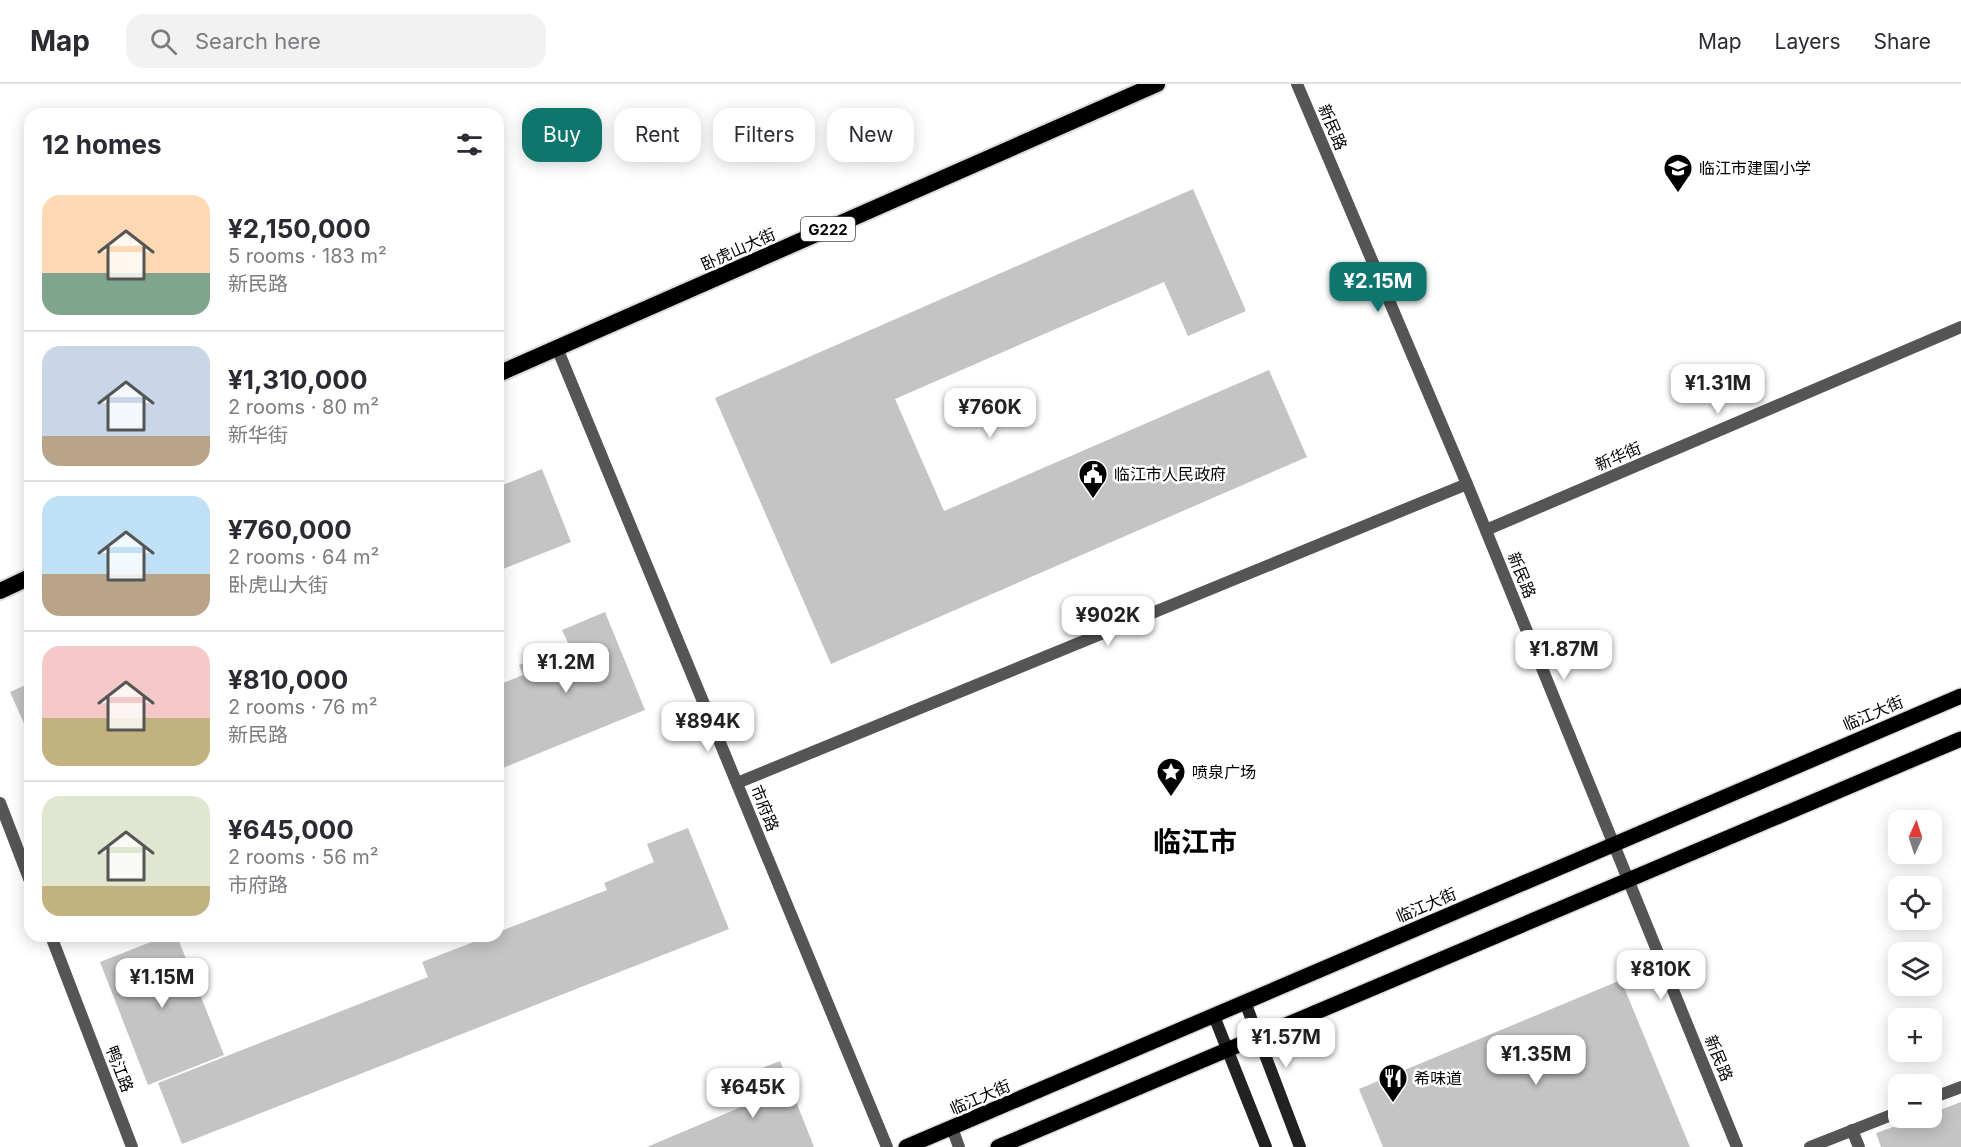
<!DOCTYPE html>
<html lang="en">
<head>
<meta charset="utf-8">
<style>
  body { margin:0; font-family:Inter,"Noto Sans SC",sans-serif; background:#f2f2f3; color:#2b2b33; height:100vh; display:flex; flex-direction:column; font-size:22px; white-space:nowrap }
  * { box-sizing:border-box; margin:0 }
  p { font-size:20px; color:#7c7c81 }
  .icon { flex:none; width:33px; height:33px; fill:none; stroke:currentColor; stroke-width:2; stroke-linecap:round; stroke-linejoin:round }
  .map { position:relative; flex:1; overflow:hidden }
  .panel { position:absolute; left:24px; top:24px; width:480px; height:834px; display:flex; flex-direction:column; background:#fff; border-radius:18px; box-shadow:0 3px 15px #0003 }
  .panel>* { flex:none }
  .top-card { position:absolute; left:522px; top:24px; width:570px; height:54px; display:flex; gap:12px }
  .needle { width:39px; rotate:3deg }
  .buttons { position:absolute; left:1888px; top:726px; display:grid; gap:12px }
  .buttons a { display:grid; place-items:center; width:54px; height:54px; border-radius:12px; background:#fff; box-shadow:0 3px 15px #0003; font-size:30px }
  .price { position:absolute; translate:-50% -51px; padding:0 14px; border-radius:12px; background:#fff; color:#222; font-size:20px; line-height:39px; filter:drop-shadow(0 2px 3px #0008) }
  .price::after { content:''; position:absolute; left:50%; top:36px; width:18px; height:14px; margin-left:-9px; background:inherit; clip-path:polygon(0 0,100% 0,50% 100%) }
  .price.on { background:#0f766e; color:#fff }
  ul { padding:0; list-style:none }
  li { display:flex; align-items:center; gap:18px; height:150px; padding:0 18px }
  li+li { border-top:2px solid #e1e1e2 }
  li span { display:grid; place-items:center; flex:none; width:168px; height:120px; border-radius:18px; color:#555 }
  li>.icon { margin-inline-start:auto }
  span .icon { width:72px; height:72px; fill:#fffc; stroke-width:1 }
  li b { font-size:26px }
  h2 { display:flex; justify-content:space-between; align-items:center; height:72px; padding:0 18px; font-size:26px }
  .chip { padding:0 21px; border-radius:18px; background:#fff; box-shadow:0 3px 15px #0003; font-size:21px; line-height:54px }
  .chip.on { background:#0f766e; color:#fff }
  header { display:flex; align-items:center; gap:36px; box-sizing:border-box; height:84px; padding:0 30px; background:#fff; border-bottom:2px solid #e1e1e2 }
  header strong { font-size:28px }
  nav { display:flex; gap:33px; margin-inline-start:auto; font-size:21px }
  .search { width:420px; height:54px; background:#f2f2f3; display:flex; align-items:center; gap:15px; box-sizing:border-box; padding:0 21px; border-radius:18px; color:#7c7c81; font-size:22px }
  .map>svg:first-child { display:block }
  .building { fill:#c4c4c4 }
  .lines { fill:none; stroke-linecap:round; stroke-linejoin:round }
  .primary-casing { stroke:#dbdbdb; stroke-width:18 }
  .trunk-casing { stroke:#dbdbdb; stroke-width:20 }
  .minor { stroke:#555; stroke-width:12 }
  .secondary { stroke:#222; stroke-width:12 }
  .primary { stroke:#000; stroke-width:15 }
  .trunk { stroke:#000; stroke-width:16 }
  .labels { text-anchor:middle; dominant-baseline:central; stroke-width:5; stroke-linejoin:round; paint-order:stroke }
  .shield { fill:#fff; stroke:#4c4c4c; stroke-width:1.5 }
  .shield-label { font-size:15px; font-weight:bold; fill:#000 }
  .street-label { font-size:16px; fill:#000; stroke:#fff }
  .poi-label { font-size:16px; fill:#000; stroke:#fff; text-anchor:start }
  .town-label { font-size:28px; font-weight:bold; fill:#000; stroke:#fff }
</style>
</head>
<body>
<header>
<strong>Map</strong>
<div class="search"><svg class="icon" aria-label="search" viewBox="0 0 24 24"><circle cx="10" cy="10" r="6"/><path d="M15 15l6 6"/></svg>Search here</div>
<nav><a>Map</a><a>Layers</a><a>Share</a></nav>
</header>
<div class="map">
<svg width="1961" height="1063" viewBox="0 0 1961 1063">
  <rect width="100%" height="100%" fill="#fff"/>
  <g class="building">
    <path d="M1193,105l53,122 -58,25 -24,-54 -269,117 49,112 325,-141 38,87 -476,207 -116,-266z"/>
    <path d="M542,385l29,73 -73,29v-84z"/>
    <path d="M605,528l40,98 -147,60v-85l25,-10 -4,-10 50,-20 -7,-15z"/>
    <path d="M30,599v54l-20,-45z"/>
    <path d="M688,744l41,101 -547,215 -24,-61 270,-106 -6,-15 67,-26h9v-4l109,-42 -3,-7 50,-21 -7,-18z"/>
    <path d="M166,852h11l47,119 -76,30 -48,-123z"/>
    <path d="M1621,896l69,167h-307l-24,-58z"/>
    <path d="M780,977l34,86h-167l106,-45 -9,-27z"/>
    <path d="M1961,1018v45h-80l-5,-14 43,-15h13v-5z"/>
  </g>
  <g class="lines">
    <g class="primary-casing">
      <g id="primary">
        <path d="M906,1063l1055,-451"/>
        <path d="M998,1063l963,-408"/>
      </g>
    </g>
    <g class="trunk-casing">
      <g id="trunk">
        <path d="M498,290l659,-290"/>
        <path d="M0,507l30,-14"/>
      </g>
    </g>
    <g class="minor">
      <path d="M1297,0l170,400 270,663"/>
      <path d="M557,264l330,799"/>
      <path d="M1486,446l475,-203"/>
      <path d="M737,699l730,-299"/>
      <path d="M0,719l30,78"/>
      <path d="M51,852l81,211"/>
      <path d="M1932,1014l29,-11"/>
      <path d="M952,1044l7,19"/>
      <path d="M1852,1046l7,17"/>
      <path d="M1810,1063l89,-35"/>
    </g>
    <g class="secondary">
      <path d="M1245,918l55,145"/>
      <path d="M1214,932l52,131"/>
    </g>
    <use href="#primary" class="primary"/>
    <use href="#trunk" class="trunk"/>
  </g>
  <defs>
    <g id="school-pin" transform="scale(1.5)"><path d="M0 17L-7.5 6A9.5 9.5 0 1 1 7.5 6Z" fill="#000" stroke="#fff"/><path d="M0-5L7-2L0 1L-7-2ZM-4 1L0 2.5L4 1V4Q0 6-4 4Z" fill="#fff"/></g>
    <g id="civic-pin" transform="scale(1.5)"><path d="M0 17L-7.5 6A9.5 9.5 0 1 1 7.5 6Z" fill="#000" stroke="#fff"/><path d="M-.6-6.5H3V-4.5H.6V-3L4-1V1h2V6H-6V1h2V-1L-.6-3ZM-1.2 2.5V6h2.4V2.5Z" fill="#fff"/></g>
    <g id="sight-pin" transform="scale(1.5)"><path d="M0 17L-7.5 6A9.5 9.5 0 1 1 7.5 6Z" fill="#000" stroke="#fff"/><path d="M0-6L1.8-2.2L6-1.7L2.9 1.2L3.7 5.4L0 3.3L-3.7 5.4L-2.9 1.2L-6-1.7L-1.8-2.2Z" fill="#fff"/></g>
    <g id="restaurant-pin" transform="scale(1.5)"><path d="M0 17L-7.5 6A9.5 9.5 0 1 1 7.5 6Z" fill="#000" stroke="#fff"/><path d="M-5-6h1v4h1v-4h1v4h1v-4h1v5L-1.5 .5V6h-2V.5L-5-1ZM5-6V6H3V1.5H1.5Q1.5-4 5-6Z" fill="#fff"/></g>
  </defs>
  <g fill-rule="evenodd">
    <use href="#school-pin" x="1678" y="84"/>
    <use href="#civic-pin" x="1093" y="390"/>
    <use href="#sight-pin" x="1171" y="688"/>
    <use href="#restaurant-pin" x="1393" y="994"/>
  </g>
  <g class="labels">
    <rect class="shield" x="801" y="133" width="54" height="24" rx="4.5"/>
    <g class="shield-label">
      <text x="828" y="145">G222</text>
    </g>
    <g class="street-label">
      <text transform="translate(1333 43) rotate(67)">新民路</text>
      <text transform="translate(738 165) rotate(-24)">卧虎山大街</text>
      <text transform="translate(1618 372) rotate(-23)">新华街</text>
      <text transform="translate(1522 491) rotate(68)">新民路</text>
      <text transform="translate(1873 629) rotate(-23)">临江大街</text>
      <text transform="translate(765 724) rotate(68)">市府路</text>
      <text transform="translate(1426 821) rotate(-23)">临江大街</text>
      <text transform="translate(1719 974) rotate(68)">新民路</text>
      <text transform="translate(120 985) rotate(69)">鸭江路</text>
      <text transform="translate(980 1013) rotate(-23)">临江大街</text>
    </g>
    <g class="poi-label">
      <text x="1699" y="84">临江市建国小学</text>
      <text x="1114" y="390">临江市人民政府</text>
      <text x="1192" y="688">喷泉广场</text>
      <text x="1414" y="994">希味道</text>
    </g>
    <g class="town-label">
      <text x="1195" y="758">临江市</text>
    </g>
  </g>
</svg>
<div class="buttons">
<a><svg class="needle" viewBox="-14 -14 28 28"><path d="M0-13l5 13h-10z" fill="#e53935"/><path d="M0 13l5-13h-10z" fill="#7c7c81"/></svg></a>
<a><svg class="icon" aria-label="locate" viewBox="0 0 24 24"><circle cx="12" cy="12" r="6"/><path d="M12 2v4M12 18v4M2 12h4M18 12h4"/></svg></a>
<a><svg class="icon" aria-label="layers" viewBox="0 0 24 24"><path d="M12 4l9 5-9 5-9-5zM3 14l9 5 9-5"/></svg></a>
<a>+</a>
<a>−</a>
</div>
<b class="price on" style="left:1378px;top:229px">¥2.15M</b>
<b class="price" style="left:1718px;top:331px">¥1.31M</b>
<b class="price" style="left:990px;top:355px">¥760K</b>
<b class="price" style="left:1108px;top:563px">¥902K</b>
<b class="price" style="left:1564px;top:597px">¥1.87M</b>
<b class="price" style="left:566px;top:610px">¥1.2M</b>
<b class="price" style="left:708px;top:669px">¥894K</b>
<b class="price" style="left:1661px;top:917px">¥810K</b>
<b class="price" style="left:162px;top:925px">¥1.15M</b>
<b class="price" style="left:1286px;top:985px">¥1.57M</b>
<b class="price" style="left:1536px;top:1002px">¥1.35M</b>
<b class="price" style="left:753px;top:1035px">¥645K</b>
<div class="top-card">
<a class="chip on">Buy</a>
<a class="chip">Rent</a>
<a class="chip">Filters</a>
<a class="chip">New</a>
</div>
<section class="panel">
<h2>12 homes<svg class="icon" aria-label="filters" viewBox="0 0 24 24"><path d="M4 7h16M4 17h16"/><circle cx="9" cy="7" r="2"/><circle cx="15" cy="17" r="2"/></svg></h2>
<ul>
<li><span style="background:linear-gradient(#ffd9b3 65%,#7fa58c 0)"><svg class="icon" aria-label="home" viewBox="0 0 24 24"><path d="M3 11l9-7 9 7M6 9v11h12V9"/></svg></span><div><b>¥2,150,000</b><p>5 rooms · 183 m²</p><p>新民路</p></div></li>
<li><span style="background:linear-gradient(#c9d6e8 75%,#b9a48a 0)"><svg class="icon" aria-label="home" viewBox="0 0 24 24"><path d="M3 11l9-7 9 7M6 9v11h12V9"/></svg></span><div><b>¥1,310,000</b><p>2 rooms · 80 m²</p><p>新华街</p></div></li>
<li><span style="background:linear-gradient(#bfe0f5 65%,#b9a48a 0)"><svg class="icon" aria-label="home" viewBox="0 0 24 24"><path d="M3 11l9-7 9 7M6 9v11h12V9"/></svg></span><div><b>¥760,000</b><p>2 rooms · 64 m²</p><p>卧虎山大街</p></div></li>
<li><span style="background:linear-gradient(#f6c9c9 60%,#c2b280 0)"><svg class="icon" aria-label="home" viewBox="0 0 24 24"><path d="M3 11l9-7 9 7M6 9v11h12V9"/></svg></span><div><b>¥810,000</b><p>2 rooms · 76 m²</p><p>新民路</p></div></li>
<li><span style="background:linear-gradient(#dfe7d0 75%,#c2b280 0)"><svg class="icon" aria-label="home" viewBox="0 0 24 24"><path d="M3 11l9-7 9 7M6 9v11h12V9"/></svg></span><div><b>¥645,000</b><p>2 rooms · 56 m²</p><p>市府路</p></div></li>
</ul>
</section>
</div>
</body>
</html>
